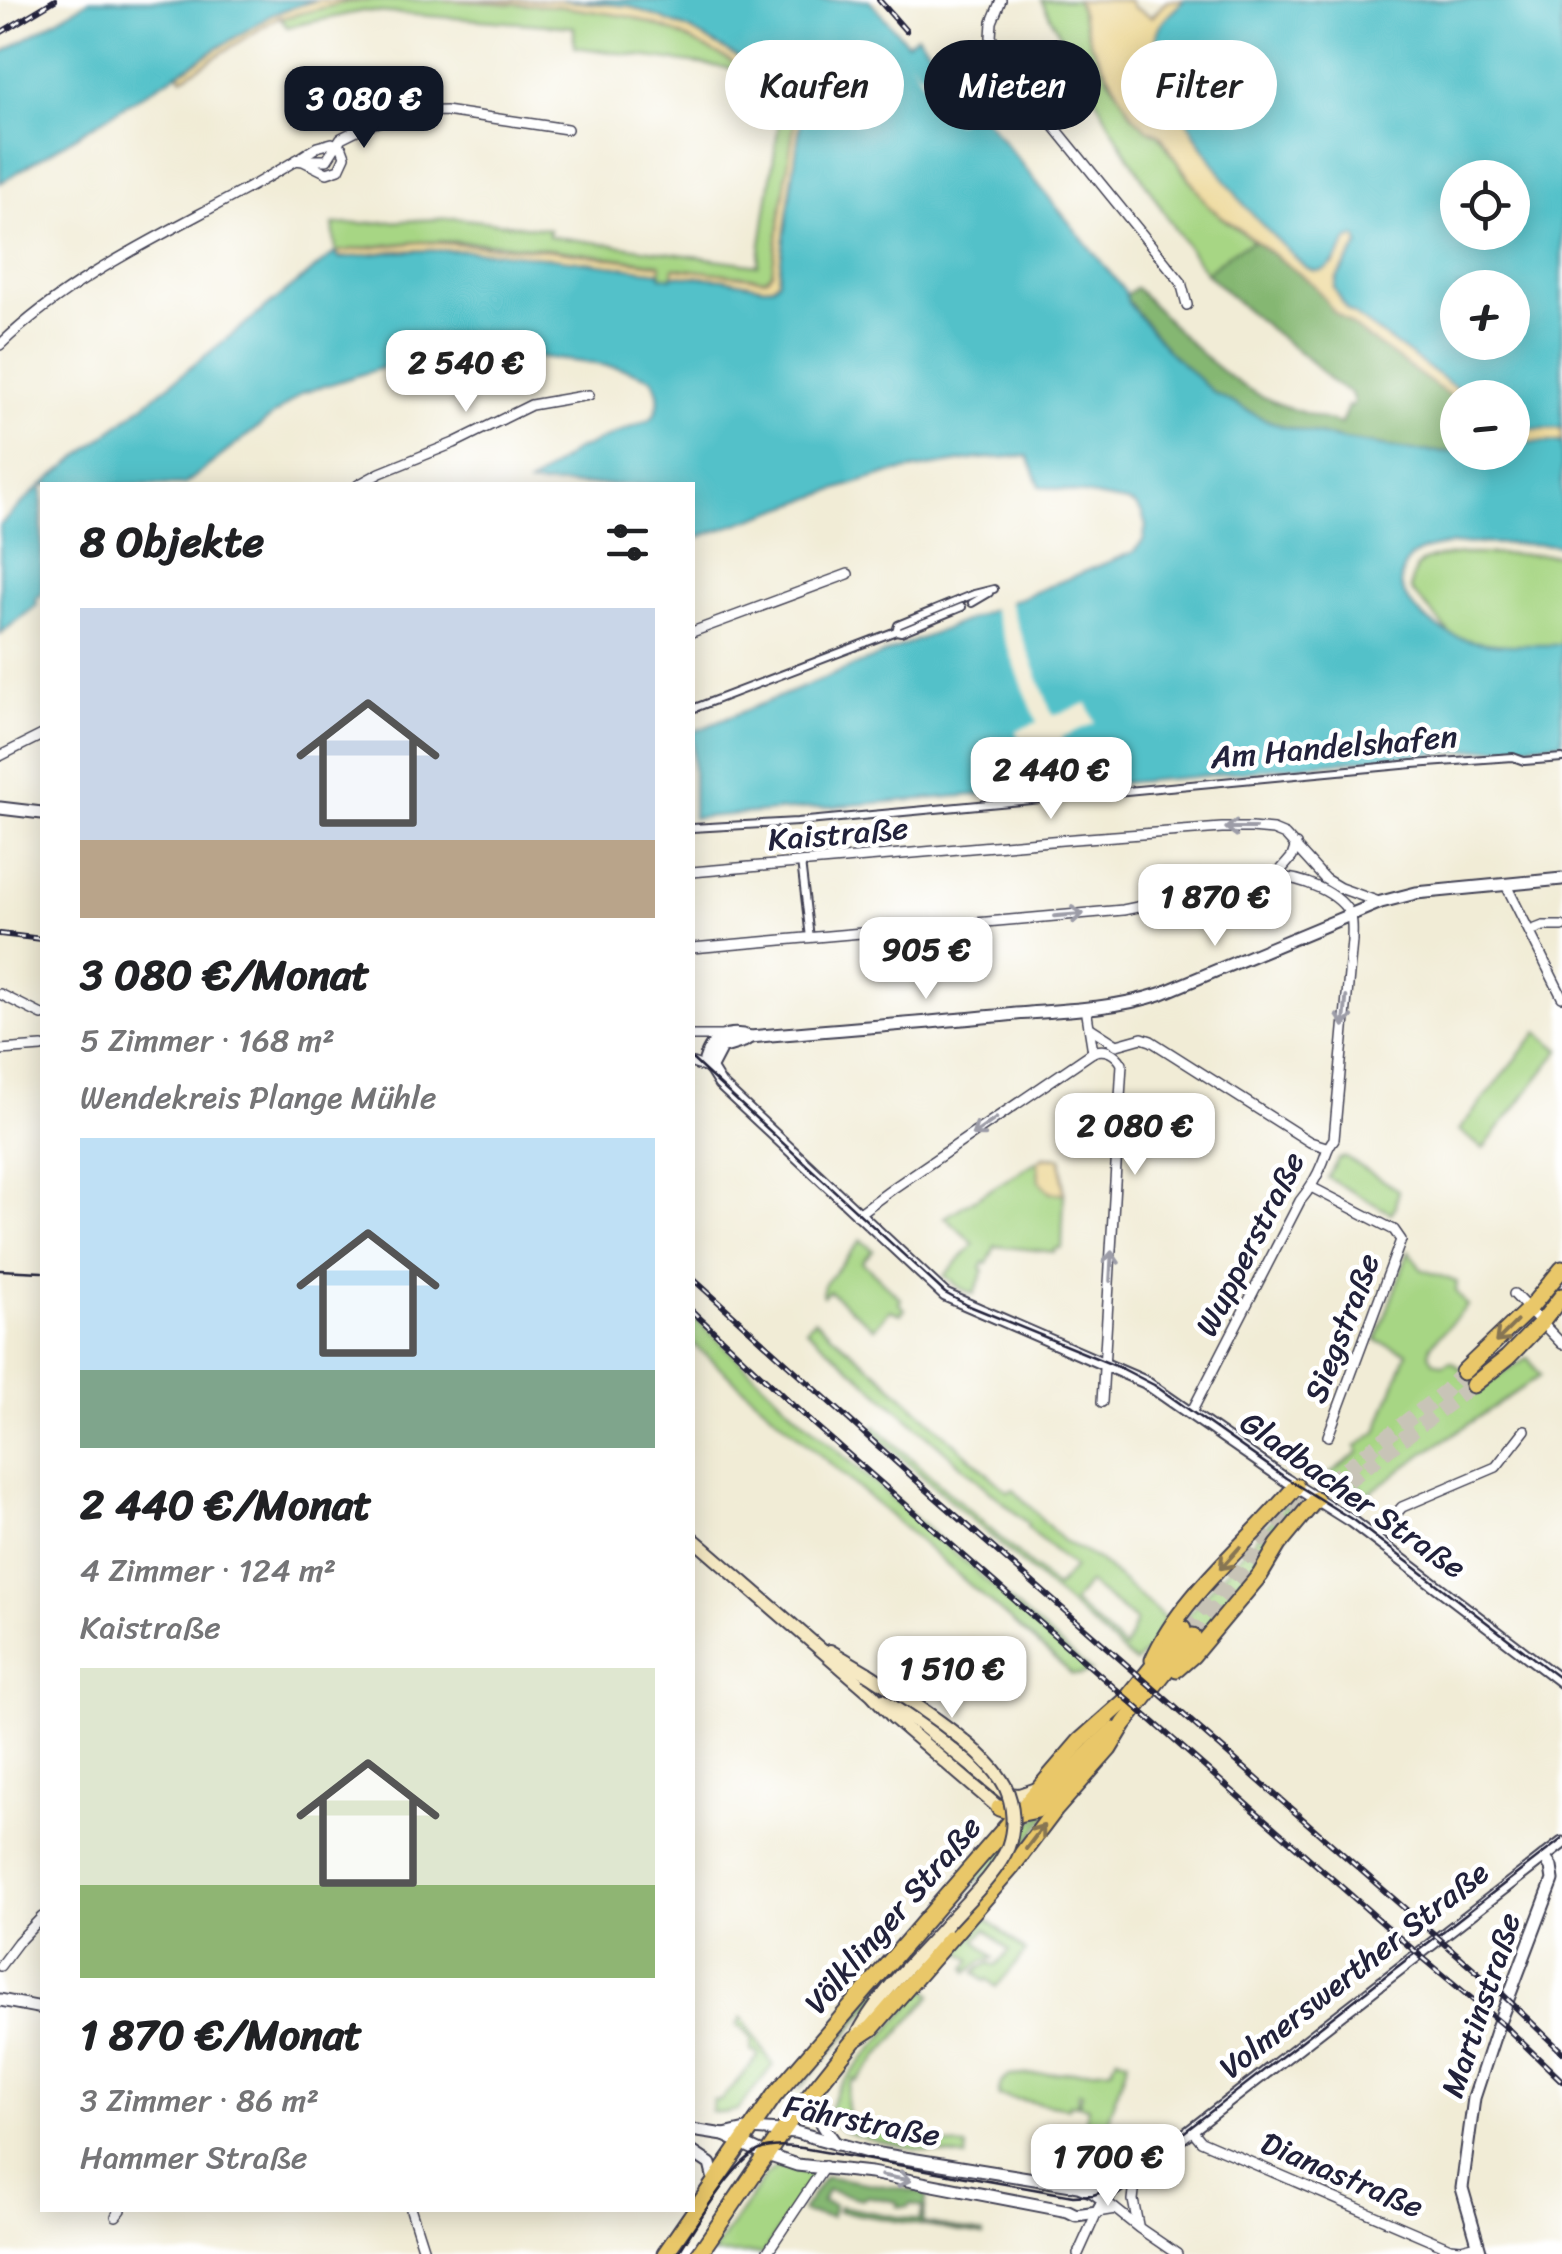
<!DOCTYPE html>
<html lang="de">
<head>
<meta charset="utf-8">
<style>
  body { margin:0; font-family:Sriracha,sans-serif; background:#f2f2f2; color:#202124; height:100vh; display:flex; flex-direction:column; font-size:38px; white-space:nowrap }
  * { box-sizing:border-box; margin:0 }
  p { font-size:32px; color:#757577 }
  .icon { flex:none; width:55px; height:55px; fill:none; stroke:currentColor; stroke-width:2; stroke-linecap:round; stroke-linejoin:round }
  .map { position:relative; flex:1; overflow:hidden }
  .details { position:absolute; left:40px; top:482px; width:655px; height:1730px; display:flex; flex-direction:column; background:#fff; border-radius:0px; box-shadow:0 5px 25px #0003 }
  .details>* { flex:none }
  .hud { position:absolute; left:725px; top:40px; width:685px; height:90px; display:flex; gap:20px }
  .controls { position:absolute; left:1440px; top:160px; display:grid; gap:20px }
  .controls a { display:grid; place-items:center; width:90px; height:90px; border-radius:50%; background:#fff; box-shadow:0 5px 25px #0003; font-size:50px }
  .price { position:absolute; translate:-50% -85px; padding:0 22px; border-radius:20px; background:#fff; color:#222; font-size:32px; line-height:65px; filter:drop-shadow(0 2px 5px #0008) }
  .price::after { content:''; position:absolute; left:50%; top:60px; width:30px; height:22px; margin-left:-15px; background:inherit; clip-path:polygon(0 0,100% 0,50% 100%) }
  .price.active { background:#111827; color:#fff }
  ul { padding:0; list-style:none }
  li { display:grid; align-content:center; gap:20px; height:530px; padding:0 40px }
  li span { display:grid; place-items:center; height:310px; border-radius:0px; color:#555 }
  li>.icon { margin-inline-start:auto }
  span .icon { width:180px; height:180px; fill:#fffc; stroke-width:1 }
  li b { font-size:42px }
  h2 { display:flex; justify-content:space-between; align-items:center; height:120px; padding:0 40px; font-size:42px }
  .chip { padding:0 35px; border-radius:45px; background:#fff; box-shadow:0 5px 25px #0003; font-size:35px; line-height:90px }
  .chip.active { background:#111827; color:#fff }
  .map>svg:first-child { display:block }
  .green { fill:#a7d684; stroke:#647c60; stroke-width:2.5; fill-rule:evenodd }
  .forest { fill:#85b772; stroke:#546c56; stroke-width:2.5 }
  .sand { fill:#eeda9e; stroke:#887e6c; stroke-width:2.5 }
  .water { fill:#53c1c9; stroke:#3a7282; stroke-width:2.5; fill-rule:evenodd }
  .pier { fill:#f1ecd6 }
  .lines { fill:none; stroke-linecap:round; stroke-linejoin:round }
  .primary-tunnel { stroke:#c8c4b7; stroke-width:15; stroke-dasharray:15 8; stroke-linecap:butt }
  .pedestrian-casing { stroke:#414052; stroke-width:10 }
  .minor-casing { stroke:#414052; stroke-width:12 }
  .tertiary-casing { stroke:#414052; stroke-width:15 }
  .secondary-casing { stroke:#414052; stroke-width:16 }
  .primary-casing { stroke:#414052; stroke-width:19 }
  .trunk-casing { stroke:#414052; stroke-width:19 }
  .pedestrian { stroke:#fff; stroke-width:6 }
  .minor { stroke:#fff; stroke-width:9 }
  .tertiary { stroke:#fff; stroke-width:11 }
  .secondary { stroke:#f6e9c3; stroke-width:12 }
  .primary { stroke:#e9c769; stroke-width:15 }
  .trunk { stroke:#e9c769; stroke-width:15 }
  .tram { stroke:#22223b; stroke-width:2.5 }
  .rail-casing { stroke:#22223b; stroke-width:6 }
  .rail { stroke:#fff; stroke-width:2.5; stroke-dasharray:8; stroke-linecap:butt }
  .secondary-bridge-casing { stroke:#414052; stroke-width:16; stroke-linecap:butt }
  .secondary-bridge { stroke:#f6e9c3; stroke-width:12 }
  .oneway { stroke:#9c9ca7 }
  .oneway2 { stroke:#867452 }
  .labels { text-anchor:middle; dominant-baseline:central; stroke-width:9; stroke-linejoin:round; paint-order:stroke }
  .street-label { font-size:32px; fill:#22223b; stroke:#fff }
</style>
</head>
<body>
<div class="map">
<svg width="1562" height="2254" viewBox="0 0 1562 2254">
  <rect width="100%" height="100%" fill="#fff"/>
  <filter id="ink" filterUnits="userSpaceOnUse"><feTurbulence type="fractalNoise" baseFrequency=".01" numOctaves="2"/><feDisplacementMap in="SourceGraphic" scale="20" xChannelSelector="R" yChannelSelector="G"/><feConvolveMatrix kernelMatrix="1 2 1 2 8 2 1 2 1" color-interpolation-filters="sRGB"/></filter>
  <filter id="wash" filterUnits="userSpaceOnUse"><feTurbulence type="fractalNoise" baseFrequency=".0048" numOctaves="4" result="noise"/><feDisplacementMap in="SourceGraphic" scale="40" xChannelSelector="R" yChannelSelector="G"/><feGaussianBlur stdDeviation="2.25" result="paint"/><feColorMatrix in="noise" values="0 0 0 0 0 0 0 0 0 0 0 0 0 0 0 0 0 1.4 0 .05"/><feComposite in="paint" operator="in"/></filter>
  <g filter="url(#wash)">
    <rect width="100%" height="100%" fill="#f1ecd6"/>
    <g class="green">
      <path d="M368,0h76l114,6 74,11 37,13 61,30 13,10 -169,-23v-20l-211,-16 -76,16 -6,-9 65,-16z"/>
      <path d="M1041,0h36l14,45 20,37 35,46 13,7 28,42 34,40 33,24 -24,12 -24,20 -32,-45 -54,-86z"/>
      <path d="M777,83l20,23 -25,167 -6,6 -91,-11 -2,10 -13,-2v-12c-76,-10 -162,-25 -239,-22 -28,1 -57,6 -85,10l-3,-27 123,-7 93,11v7l209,29 23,-156 -7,-7z"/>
      <path d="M1463,554l99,1v94l-85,-2 -19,-5 -47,-52c0,-36 24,-32 52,-36z"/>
      <path d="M1538,1032l22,18 -77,99 -24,-19z"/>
      <path d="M1044,1157l17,1 3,35 -2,55 -7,1 -1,3 -59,-6 -8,18 -3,-2 -3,6 3,2 -10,24 -12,-5 -18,-13 30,-32 -29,-27z"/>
      <path d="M1345,1157l53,33 -3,17 -4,6 -63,-35 10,-19z"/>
      <path d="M861,1240l12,10 -11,12 39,37 -2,4 6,6 -4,5 -11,-4 -16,18 -45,-37 -6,5 -1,-3 2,-8z"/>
      <path d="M1409,1251l12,18 36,13 -1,9 11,15 -36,39 -2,9 4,7 10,4 8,-4 7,5 20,23 50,-31 12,18 -121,81 -51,37 -10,-9 -16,10 -21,-15 38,-28 -3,-5 21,-15 30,-80 -31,-11z"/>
      <path d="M693,1316l103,98 295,258 -10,3 -9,-1 -379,-330z"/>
      <path d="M814,1320l65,54 129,118 5,-3 49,51 36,20 68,59 -16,29 -15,15 -264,-232 4,-5 181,162 18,-20 -47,-41 1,-3 -222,-195zM1088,1583l48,38 -11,28 -52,-46z"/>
      <path d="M1285,1505l13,8 -35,54 -65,74 -20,-16z"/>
      <path d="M1099,1748l-83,108 -40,26 -176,207 1,-5 33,-37 32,-44 138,-163 17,-16 15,-4z"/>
      <path d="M986,1918l40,34 -30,35 -9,-8 -2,2 -10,-8 5,-5 10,-5 6,3 13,-15 -23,-22 -10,11 18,18 -11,3 -15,11 -2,-3 5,-9 -9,-7 -6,1z"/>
      <path d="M925,1988l7,7 -75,86 -3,-2c-15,23 -7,48 20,56l1,-3 92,16 -1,10c-25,-5 -116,-17 -131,-33 -11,-12 -3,-26 4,-37z"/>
      <path d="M742,2017l31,48 -35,45 -13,3 -14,-1 2,-12 7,1 38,-44v-4l-7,-2 1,-11 -7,-9 -8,-6z"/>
      <path d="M1117,2057l11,4 -18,51 -6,45 -24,-4 8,-46 -9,-2 3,-12 -4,-1 -1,13 -8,-1 -1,4 -70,-12 3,-13 8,-7 103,-7z"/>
      <path d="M777,2165l35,9 1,5 -50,75h-51l53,-78z"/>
    </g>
    <g class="forest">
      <path d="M1254,241l59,43 55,54 89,63 1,51 9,1 -3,2 -11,-3 -39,-1 -69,-11 -61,-13 -22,-9 -48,-25 -46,-42 -44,-55 12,-8c33,33 64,70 104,96 30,20 66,30 101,40l7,-18 4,1 2,-5 -3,-9 -19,-11 -17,-17 -70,-56 -39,-36 24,-20z"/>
      <path d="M825,2176l102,17 -4,30 60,11v2l-145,-25 1,-5 81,15 3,-14 -13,-3 -2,3 -11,-1v-4l-31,-6 -4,3 -35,-9 -5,12 12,3 -3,12 -26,-4 -3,-2z"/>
    </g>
    <g class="sand">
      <path d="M316,0h52l-22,2 -65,16 -1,-2 -98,62 -3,-5 94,-59z"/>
      <path d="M444,0h118l68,6 58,23 52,29 40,9 6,7 2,9 13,13 2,9 -25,176 -5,5 -9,1 -41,-8 -50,-4 1,-7 92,11 6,-6 25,-167 -20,-23v-6l-10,-4 -24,-3 -13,-10 -61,-30 -37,-13 -74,-11z"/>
      <path d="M1077,0h52l4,7 19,10 15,-17h17l-26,29 38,108 51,71 86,57 16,-26 8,-2 2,8 -22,33 -3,9 12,22 123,88 -11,1 -1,3 -89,-63 -35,-27 -20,-27 -105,-78 -48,-71 -14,-7 -14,-13 -41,-71z"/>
      <path d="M421,242l130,8 110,15 -1,7 -123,-14 -105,-8 -40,1 -45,7 -11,-2v-4z"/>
      <path d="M1512,425l11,4 39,-1v14l-49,1z"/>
      <path d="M1044,1157l17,1 3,35h-14l-11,-13 -1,-19z"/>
    </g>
    <g class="water">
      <path d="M90,0h226l-43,14 -273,169v-129z"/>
      <path d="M562,0h307l38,43 10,-8 207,255 4,13 40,48 46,42 48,25 22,9 61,13 69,11 39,1 11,3 48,-3 1,-9 49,-1v103c-33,0 -110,-6 -138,5 -13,5 -22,15 -23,29 -1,13 8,24 17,33 40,40 91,32 144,33v97l-258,23 -111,12 -500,41v-86l440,-180 10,-11 3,-15 -4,-13 -7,-8 -8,-3 -87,-16 -12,-30 -51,3 -86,14 -47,14 -151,52 -1,-54h-163l45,-34 77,-32c11,-13 9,-27 1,-41l-26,-9 -37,-6 -138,-17 -149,47 -118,92h-142v109l-6,5 1,6 -37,29v-109l34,-33 302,-240 3,6h8c101,-19 212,1 313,14v4l12,2 1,-3 50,4 41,8 9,-1 5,-5 25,-176 -2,-9 -13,-13 -2,-9 -6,-7 -40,-9 -52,-29 -58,-23z"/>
      <path d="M1184,0h378v428l-39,1 -10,-4 -1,-27 -43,-1 -123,-88 -12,-22 3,-9 22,-33 -2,-8 -8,2c-11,18 -21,41 -44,28 -20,-20 -42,-39 -60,-61 -26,-33 -93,-127 -89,-169 1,-14 19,-27 28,-37zM1458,178h54v54h-54zM1458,288h54v54h-54z"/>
    </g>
    <g class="pier">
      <path d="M909,60l12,14 4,-1 10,12 4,-3 27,33 -10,8 -26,-31z"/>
      <path d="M1007,598l46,118 34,-13 8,20 -34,14 22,55 -18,1 -20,-50 -21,8 -8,-20 21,-9 -46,-117z"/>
    </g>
  </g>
  <g filter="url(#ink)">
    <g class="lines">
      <g class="primary-tunnel">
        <path d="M1311,1509l162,-124"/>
        <path d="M1183,1629l58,-68 43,-44 161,-126 18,-19"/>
        <path d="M1193,1636l53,-63 33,-35"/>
      </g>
      <g class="pedestrian-casing">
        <g id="pedestrian">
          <path d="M972,603l17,-10"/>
          <path d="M896,631l5,1 61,-25"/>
          <path d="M692,709l204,-78 2,-6 76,-31 20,-5"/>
          <path d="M692,828l105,-6 616,-58 100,-7 11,4 38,-3"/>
          <path d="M801,862l9,76"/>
        </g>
      </g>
      <g class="minor-casing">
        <g id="minor">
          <path d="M1001,0l-9,22 -1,15 23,40 167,205 6,23"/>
          <path d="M304,160h23l14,-22 24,-12 46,-14 34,-1 122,18"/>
          <path d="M0,345c91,-88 212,-129 317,-198l15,-4 10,5 3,8 -6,13 -12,4 -24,-12 -7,-1"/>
          <path d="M358,485l22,-12 74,-30 77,-38 58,-10"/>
          <path d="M692,632l156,-58"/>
          <path d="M0,756l42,-21"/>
          <path d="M692,872l382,-33 148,-11h29l22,2 12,5 40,44 15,9 39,14"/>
          <path d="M1506,885l56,112"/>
          <path d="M1530,931l13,-5h19"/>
          <path d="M692,948l431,-38 128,-26 24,-7 17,-20 4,-12"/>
          <path d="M0,994l42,21"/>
          <path d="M1086,1008l7,44"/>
          <path d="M1089,1027l28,18 25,-7 9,3 159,101 16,5"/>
          <path d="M692,1036h29"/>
          <path d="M0,1050l42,-3"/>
          <path d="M1093,1052c12,-5 23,1 29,12l-20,338"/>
          <path d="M692,1063l18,6"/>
          <path d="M1311,1187l83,43 7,10 -73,196"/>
          <path d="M857,1215l38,-28 198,-135"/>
          <path d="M1514,1294l48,50"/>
          <path d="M1191,1413l109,-212c10,-12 17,-24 23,-39 4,-10 4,-15 11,-23l18,-198c0,-7 1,-17 -1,-24 -9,-25 -52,-40 -76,-40"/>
          <path d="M1375,1538l27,-31 94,-40 29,-37"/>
          <path d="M0,1966l18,-24 24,-25"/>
          <path d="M1192,2130l9,11 249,107 11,1 17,-4"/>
          <path d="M1136,2174l-3,26 5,25"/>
          <path d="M1104,2200l35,28 38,26"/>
          <path d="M411,2210l14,44"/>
          <path d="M116,2216l5,-6"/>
          <path d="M766,2254l59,-88"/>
          <path d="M1078,2254l19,-42 18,-3"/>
        </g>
      </g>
      <g class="tertiary-casing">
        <g id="tertiary">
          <path d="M0,808l42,5"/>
          <path d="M1562,879l-146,14 -35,9 -221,92c-46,15 -97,16 -144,20 -89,9 -178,15 -266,23 -22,-8 -39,2 -45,23l15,24 225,211 200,87 141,98 65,41 211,161"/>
          <path d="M710,1069l11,-21 23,-7 6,-4"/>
          <path d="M0,2000l42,8"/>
          <path d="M816,2087c1,31 2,33 20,57"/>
          <path d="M692,2130l32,5 26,-6 45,3 72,20 211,34 15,6 11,8"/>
          <path d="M724,2135l43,20 30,10 74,8 197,38 8,4 21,-3 7,-12 10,-10 448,-347"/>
          <path d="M692,2152l18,12 4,16"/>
          <path d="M1481,2254l-19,-66 12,-90 23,-70 56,-148 -2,-13 -7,-10"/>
        </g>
      </g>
      <g class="secondary-casing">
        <g id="secondary">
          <path d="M692,1538l180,156 22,24 105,90"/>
          <path d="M830,1651l37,22"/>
          <path d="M883,1700l39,25 84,69 13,1 21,-7"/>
          <path d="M856,2038c20,-42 58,-77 89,-112"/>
        </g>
      </g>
      <g class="primary-casing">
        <g id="primary">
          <path d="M1463,1372l66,-63"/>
          <path d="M1473,1385l34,-27 35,-36"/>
          <path d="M1153,1660c27,-64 99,-120 143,-174"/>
          <path d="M1177,1669l16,-14 67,-80 18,-30 38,-46"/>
          <path d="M999,1808l19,6 19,-4 57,-62 20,-18"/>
          <path d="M665,2254l109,-158 307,-356 44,-39 58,-72"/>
          <path d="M699,2254l92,-135 63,-79 18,-12 140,-161 43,-57 54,-61 15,-25 69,-88"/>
        </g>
      </g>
      <g class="trunk-casing">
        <g id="trunk">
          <path d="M1529,1309l33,-40"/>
          <path d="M1542,1322l20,-26"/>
        </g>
      </g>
      <use href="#pedestrian" class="pedestrian"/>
      <use href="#minor" class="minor"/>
      <use href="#tertiary" class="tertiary"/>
      <use href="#secondary" class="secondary"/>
      <use href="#primary" class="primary"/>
      <use href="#trunk" class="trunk"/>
      <g class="tram">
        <path d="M692,1059l253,234 22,12 156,64 31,16 132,93 67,42 209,160"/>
        <path d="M0,1270l42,2"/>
        <path d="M678,2254c17,-27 55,-94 84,-105 13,-4 27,-3 40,-1l271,48 20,-1 18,-6 451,-350"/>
      </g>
      <g class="rail-casing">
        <g id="rail">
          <path d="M879,0l27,31"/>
          <path d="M0,33l55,-33"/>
          <path d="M0,934l42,5"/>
          <path d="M692,1278l235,212 572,501 63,61"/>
          <path d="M692,1311l108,101 610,535 99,83 53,51"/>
        </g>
      </g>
      <use href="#rail" class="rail"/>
      <g class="secondary-bridge-casing">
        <path id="secondary-bridge" d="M867,1673c38,25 118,74 138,113 9,19 10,42 3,61 -11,27 -44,57 -63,79"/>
      </g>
      <use href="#secondary-bridge" class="secondary-bridge"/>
    </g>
    <defs><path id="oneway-shaft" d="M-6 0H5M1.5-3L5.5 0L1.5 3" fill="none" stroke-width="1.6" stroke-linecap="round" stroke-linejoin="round" transform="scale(2.5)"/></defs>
    <g class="oneway">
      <use href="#oneway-shaft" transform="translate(1240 828) rotate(-180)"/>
      <use href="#oneway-shaft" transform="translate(1069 915) rotate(-5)"/>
      <use href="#oneway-shaft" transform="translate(1345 1012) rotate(95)"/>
      <use href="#oneway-shaft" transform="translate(984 1127) rotate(145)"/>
      <use href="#oneway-shaft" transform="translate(1111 1266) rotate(-87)"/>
      <use href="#oneway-shaft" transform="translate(896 2178) rotate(10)"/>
    </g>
    <g class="oneway2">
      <use href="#oneway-shaft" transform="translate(1506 1332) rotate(135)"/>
      <use href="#oneway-shaft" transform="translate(1230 1558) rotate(132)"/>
      <use href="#oneway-shaft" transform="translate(1035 1837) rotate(-53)"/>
    </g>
  </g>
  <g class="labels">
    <g class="street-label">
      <text transform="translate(1334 747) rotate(-5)">Am Handelshafen</text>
      <text transform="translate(838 834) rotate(-5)">Kaistraße</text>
      <text transform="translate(1250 1244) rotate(-63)">Wupperstraße</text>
      <text transform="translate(1342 1328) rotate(-69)">Siegstraße</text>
      <text transform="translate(1353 1495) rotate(35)">Gladbacher Straße</text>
      <text transform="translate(893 1915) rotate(-49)">Völklinger Straße</text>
      <text transform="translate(1354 1970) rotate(-38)">Volmerswerther Straße</text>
      <text transform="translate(1481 2005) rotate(-72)">Martinstraße</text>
      <text transform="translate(862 2121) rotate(11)">Fährstraße</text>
      <text transform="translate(1342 2175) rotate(23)">Dianastraße</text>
    </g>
  </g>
</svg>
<div class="controls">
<a><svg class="icon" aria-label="locate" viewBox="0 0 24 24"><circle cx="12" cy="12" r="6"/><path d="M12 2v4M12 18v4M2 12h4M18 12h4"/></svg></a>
<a>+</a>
<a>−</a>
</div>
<b class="price active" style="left:364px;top:151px">3 080 €</b>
<b class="price" style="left:466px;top:415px">2 540 €</b>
<b class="price" style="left:1051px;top:822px">2 440 €</b>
<b class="price" style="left:1215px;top:949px">1 870 €</b>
<b class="price" style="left:926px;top:1002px">905 €</b>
<b class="price" style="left:1135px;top:1178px">2 080 €</b>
<b class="price" style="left:952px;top:1721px">1 510 €</b>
<b class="price" style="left:1108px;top:2209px">1 700 €</b>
<div class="hud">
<a class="chip">Kaufen</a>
<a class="chip active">Mieten</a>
<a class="chip">Filter</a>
</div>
<section class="details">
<h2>8 Objekte<svg class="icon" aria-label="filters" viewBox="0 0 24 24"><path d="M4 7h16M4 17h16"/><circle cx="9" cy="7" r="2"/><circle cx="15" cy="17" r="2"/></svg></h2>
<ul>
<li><span style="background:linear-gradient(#c9d6e8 75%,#b9a48a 0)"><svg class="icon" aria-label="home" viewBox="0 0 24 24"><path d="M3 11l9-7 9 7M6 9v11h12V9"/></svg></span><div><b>3 080 €/Monat</b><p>5 Zimmer · 168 m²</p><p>Wendekreis Plange Mühle</p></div></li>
<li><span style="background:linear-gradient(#bfe0f5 75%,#7fa58c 0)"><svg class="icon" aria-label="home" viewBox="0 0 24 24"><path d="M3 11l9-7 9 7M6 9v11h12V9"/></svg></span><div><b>2 440 €/Monat</b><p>4 Zimmer · 124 m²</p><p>Kaistraße</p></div></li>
<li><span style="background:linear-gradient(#dfe7d0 70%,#8fb573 0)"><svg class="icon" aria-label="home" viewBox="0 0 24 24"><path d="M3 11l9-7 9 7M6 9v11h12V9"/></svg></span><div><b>1 870 €/Monat</b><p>3 Zimmer · 86 m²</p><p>Hammer Straße</p></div></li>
</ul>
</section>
</div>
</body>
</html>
